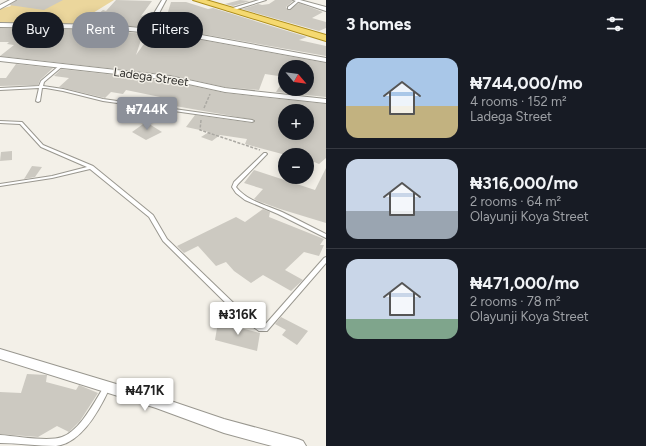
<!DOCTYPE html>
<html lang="en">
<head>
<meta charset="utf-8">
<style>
  body { margin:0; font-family:Figtree,sans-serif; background:#242831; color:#f1f3f6; height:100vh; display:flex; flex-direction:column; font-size:15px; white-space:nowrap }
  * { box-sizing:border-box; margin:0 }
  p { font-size:13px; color:#9ea1a6 }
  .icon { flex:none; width:22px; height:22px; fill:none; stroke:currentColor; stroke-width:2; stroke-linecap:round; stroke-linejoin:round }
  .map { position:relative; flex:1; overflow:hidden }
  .sheet { display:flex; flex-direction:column; background:#171b24; width:320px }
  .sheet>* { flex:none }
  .hud { position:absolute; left:12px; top:12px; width:254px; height:36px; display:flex; gap:8px }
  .needle { width:26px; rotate:119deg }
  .controls { position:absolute; left:278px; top:60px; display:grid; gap:8px }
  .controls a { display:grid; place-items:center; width:36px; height:36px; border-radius:50%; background:#171b24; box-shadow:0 2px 10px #0003; font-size:20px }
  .price { position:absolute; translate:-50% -34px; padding:0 9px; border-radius:4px; background:#fff; color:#222; font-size:13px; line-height:26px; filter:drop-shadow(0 1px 2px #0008) }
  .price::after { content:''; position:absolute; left:50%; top:24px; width:12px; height:9px; margin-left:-6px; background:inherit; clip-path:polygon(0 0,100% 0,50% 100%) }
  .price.selected { background:#8c9099; color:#fff }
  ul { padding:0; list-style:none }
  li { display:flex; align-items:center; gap:12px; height:100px; padding:0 20px }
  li+li { border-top:1px solid #363941 }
  li span { display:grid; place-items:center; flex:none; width:112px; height:80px; border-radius:12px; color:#555 }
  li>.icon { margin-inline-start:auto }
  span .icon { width:48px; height:48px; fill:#fffc; stroke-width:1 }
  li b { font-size:17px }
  h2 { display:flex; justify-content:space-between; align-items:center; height:48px; padding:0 20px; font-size:17px }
  .pill { padding:0 14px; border-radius:18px; background:#171b24; box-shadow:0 2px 10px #0003; font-size:14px; line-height:36px }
  .pill.selected { background:#8c9099; color:#fff }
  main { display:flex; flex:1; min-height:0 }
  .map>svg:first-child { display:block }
  .green { fill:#ebd69c }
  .building { fill:#ccc9c1; fill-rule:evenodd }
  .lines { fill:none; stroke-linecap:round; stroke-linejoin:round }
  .service-casing { stroke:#99978f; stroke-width:2 }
  .minor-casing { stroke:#99978f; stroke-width:2 }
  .tertiary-casing { stroke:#99978f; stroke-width:2 }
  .primary-casing { stroke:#ae8e1c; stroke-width:2 }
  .path { stroke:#aba9a3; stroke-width:1.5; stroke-dasharray:3 1.5; stroke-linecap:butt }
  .service { fill:#fff; fill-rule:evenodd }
  .minor { fill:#fff; fill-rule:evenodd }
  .tertiary { fill:#fff; fill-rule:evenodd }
  .primary { fill:#f5d970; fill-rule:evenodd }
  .labels { text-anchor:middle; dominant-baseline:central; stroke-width:3; stroke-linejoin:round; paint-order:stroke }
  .far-street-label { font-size:12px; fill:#343330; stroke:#f3f0e8 }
</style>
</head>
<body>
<main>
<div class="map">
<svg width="326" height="446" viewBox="0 0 326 446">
  <rect width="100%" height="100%" fill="#f3f0e8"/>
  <path class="green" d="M19,0h95l-39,24 -75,-1v-14l11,-3 -1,-2z"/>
  <g class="building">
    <path d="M17,0h46l-19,10 -35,-5z"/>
    <path d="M116,0l36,1 -11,15 8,-3 -5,14 -57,-4 16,-13 3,1z"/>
    <path d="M240,0l10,1 -17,5 -8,-2z"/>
    <path d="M275,0h17l1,1 -7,6 2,3 11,-7 24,9 -11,6 14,4v6l-7,3 -77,-22 16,-5 4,1 7,-1z"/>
    <path d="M171,2h15l22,7 5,-1 94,29 -8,3 27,6v10l-141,-25 -29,-3 12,-16z"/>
    <path d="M0,28l108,2 35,4 -7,21 15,-21 34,3 141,26v34l-50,-5 9,-14v11h22v-22h-22v10l-20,-3 -6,16 11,1 -45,-4 -55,-12 -170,-19 14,-11 -7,-1 2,-2h-9z"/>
    <path d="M16,64l37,4 -13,12 -2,5 -38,1v-8h6z"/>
    <path d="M61,69l109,12 55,12 101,11v54l-7,6 -12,-5v-4h-21l-41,-11 2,-5 -27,-4 -8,6 -11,-4 8,-5 -23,-5 9,-12 57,8 3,-3 -80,-14 -15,-4 5,-4 -39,-8 -3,4 -12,-2 -6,6 -46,-11 10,-9 -15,-2zM292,108l15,3v22h-22v-22h7z"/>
    <path d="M146,122l16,10 -16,8 -14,-8z"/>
    <path d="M12,151v9l-12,1 1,-9z"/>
    <path d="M32,166l10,1 -7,10 -11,2z"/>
    <path d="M326,168v55l-46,-14 -22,-8 -4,-2 9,-10 -19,-6 10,-13 61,20z"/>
    <path d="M263,209l7,3 -1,5 55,22 -4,6h4l-5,11 -15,-4 -19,18 18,10 -12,11 -28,-16 -12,8 -17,-12 -8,-9 -10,4 -18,-20 -14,7 -7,-7 59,-29 9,5z"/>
    <path d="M281,317l27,14 -11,14 -15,-10 4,-5 -11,-6z"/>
    <path d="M218,322l42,11 -3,18 -42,-11z"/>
    <path d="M27,374l20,1 -1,7 30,8 3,-5 19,8 -18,28 -11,11 -12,-6 -19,11 -38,-3v-42l21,1z"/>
  </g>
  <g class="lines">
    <g class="service-casing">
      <g id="service">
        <path d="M297,0l2,1 -9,8h-2v-2z"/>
        <path d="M61,64l3,1 -20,17 -1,4 20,3 40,10 149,21 2,1 -2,1 -149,-21 -40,-10 -17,-3h-4l-2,13 -2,1 -2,-1 3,-13 -39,2v-2l39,-2 2,-5z"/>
        <path d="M0,121l22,1 21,23 50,21 60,49 14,24 78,75 17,13h1l61,-69 2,-1v6l-59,68h-8l-18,-13 -78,-77 -14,-24 -59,-48 -38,9 -52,8v-2l52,-8 35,-9 -46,-20 -21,-23 -20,-1z"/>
        <path d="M264,153h2l1,1 -29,30 -2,3c11,14 30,18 46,25 15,7 29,15 44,22v4l-48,-24 -33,-14 -9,-7 -4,-6 2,-5z"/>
        <path d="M107,384l2,1 1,2c-10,22 -28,56 -54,59 -19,0 -38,-3 -56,-3v-8c16,1 48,7 62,2 18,-6 33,-36 43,-52z"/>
      </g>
    </g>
    <g class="minor-casing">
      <g id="minor">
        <path d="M10,0h6l-16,9v-4z"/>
        <path d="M162,0h4l-16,30 -5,1 -1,-1z"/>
        <path d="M259,0h7l-35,11 -5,-1z"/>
        <path d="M293,0h7l26,7v4z"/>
        <path d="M0,57l170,19 55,12 101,11v4l-101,-11 -55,-12 -170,-19z"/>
        <path d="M0,349l156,47 68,23 74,20 5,2 3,5h-34l-48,-13 -68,-25 -156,-49z"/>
      </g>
    </g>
    <g class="tertiary-casing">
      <path id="tertiary" d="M0,23l108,2 77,7 141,26v4l-141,-26 -77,-7 -108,-2z"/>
    </g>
    <g class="primary-casing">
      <path id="primary" d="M193,0h13l120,35v6z"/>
    </g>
    <g class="path">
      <path d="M204,108l6,-14"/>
      <path d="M201,120l-1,10 60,20"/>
    </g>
    <use href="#service" class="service"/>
    <use href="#minor" class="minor"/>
    <use href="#tertiary" class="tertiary"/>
    <use href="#primary" class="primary"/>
  </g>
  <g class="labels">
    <g class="far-street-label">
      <text transform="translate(151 77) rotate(8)">Ladega Street</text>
    </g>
  </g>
</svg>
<div class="controls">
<a><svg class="needle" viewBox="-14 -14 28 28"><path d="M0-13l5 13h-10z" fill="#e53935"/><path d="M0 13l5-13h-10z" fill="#9ea1a6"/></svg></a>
<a>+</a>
<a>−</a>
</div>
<b class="price selected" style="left:147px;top:131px">₦744K</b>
<b class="price" style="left:238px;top:336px">₦316K</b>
<b class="price" style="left:145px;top:412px">₦471K</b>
<div class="hud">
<a class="pill">Buy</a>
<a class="pill selected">Rent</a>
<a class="pill">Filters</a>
</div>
</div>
<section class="sheet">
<h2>3 homes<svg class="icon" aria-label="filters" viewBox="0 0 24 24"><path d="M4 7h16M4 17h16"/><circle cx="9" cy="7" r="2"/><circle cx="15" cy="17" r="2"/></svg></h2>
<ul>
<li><span style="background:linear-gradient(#a9c7e8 60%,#c2b280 0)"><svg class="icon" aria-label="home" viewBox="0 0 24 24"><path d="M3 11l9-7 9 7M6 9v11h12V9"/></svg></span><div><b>₦744,000/mo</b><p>4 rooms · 152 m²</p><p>Ladega Street</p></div></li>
<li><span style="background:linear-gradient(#c9d6e8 65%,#9aa5b1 0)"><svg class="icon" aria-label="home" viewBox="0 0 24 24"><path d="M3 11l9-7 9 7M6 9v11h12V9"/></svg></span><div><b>₦316,000/mo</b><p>2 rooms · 64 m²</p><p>Olayunji Koya Street</p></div></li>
<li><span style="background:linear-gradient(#c9d6e8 75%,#7fa58c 0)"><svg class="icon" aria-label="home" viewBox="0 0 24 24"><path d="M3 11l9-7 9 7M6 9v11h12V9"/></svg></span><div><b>₦471,000/mo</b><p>2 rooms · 78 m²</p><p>Olayunji Koya Street</p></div></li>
</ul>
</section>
</main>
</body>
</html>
